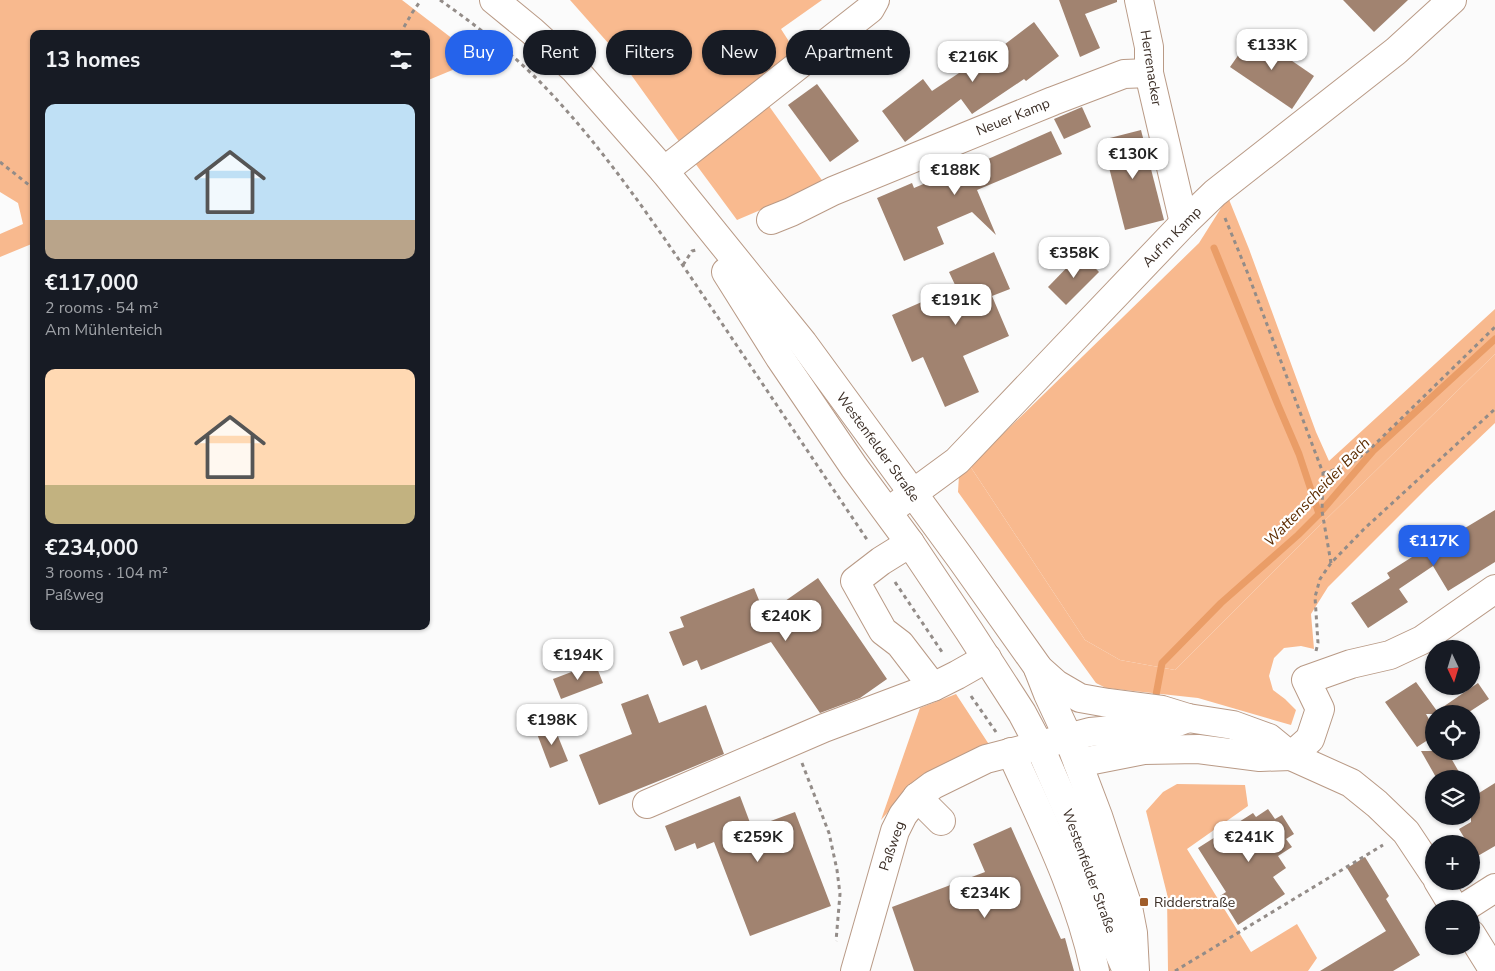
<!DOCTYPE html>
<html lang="en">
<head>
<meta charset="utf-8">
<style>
  body { margin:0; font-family:"Nunito Sans",sans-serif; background:#242831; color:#f1f3f6; height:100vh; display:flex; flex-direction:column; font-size:19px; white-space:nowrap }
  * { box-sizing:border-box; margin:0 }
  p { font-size:16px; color:#9ea1a6 }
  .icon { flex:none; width:28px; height:28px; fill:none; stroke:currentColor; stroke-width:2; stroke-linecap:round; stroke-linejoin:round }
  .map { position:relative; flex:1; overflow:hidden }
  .drawer { position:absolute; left:30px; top:30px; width:400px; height:600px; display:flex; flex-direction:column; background:#171b24; border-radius:10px; box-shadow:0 1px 4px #0004 }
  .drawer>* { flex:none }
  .hud { position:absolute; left:445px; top:30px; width:475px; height:45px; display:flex; gap:10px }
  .needle { width:32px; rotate:176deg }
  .fabs { position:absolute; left:1425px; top:640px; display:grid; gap:10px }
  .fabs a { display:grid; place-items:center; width:55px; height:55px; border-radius:50%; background:#171b24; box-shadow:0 1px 4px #0004; font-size:25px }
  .price { position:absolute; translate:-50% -42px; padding:0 11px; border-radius:10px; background:#fff; color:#222; font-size:16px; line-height:32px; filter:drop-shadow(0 1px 2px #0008) }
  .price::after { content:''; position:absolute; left:50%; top:30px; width:15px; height:11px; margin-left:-8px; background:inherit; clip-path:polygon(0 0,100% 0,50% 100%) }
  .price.selected { background:#2563eb; color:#fff }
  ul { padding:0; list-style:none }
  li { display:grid; align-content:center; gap:10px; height:265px; padding:0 15px }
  li span { display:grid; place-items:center; height:155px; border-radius:10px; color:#555 }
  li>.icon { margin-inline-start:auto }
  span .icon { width:90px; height:90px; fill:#fffc; stroke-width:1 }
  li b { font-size:21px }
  h2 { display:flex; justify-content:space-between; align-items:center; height:60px; padding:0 15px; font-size:21px }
  .pill { padding:0 18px; border-radius:22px; background:#171b24; box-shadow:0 1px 4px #0004; font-size:18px; line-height:45px }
  .pill.selected { background:#2563eb; color:#fff }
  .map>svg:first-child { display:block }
  .green { fill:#f8b98e }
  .forest { fill:#f9ba8f }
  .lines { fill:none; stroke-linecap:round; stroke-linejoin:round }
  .stream { stroke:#ea9d67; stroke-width:7 }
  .building { fill:#a18370 }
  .minor-casing { stroke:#b99a86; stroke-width:30 }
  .path { stroke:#938c88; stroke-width:3; stroke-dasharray:4 4; stroke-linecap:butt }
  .minor { stroke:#fff; stroke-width:28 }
  .poi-dot { fill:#a05d2b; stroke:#fff; stroke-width:2 }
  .labels { text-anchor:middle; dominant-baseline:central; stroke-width:4.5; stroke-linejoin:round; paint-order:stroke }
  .street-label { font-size:14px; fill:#3a2d25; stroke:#fff }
  .poi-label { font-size:14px; fill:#3a2d25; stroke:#fff; text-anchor:start }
  .water-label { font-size:15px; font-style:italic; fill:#5c2c00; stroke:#fff }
</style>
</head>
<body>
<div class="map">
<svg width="1495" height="971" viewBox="0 0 1495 971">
  <rect width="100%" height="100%" fill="#fbfbfb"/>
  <g class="green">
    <path d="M0,0h402l77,59 -53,22v-47h-392v209l-34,14v-23l23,-10 -5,-21 -18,-11z"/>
    <path d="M1228,197l21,52 67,183 13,29 166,-152v45l-181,177 -139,139 -55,-10 -35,-20 -115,-174 229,-223z"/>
    <path d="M956,694l34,52 -75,35 -34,39 39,-112z"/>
    <path d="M1177,784l68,1 3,21 -61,43 64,103 46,-28 20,34 -9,13h-140l-1,-77 -21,-83 17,-19z"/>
  </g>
  <g class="forest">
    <path d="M570,0h252l-41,29 16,25 -43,31 70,98 -87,37 -62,-84 -66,-92z"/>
    <path d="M1495,354v69l-65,62 -102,102 -17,27 3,35 -13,-3 -17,2 -10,10 -5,18 4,14 12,9 11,11 -5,15 -93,-27 -92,-10 -10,-5 -138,-191 1,-17 11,-9 115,174 35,20 55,10 139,-139z"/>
  </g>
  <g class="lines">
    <g class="stream">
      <path d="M1214,248l64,157 21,49 20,60"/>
      <path d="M1156,695l6,-32 59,-60 77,-68 21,-21 54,-63 122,-112"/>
    </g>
  </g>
  <g class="building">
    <path d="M1059,0h58v2l-32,12 15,34 -20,9z"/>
    <path d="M1343,0h65l-34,32z"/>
    <path d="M1034,22l25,34 -33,25 -2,-2 -52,35 -11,-15 -56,43 -23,-31 41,-32 9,12 51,-34 1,3z"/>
    <path d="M1253,34l61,42 -22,33 -62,-42z"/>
    <path d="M817,84l42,57 -29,21 -42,-57z"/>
    <path d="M1082,107l9,20 -27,12 -10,-20z"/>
    <path d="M1141,130l23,90 -39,10 -23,-90z"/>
    <path d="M1051,131l11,23 -85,36 19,45 -24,-23 -35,15 7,17 -40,17 -27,-63 35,-15 2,5 73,-31 1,2z"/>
    <path d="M994,252l16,37 -18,7 17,40 -46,20 16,36 -34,15 -22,-50 -11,5 -20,-47 64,-28 -7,-15z"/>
    <path d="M1081,253l18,19 -33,33 -18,-18z"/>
    <path d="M1495,510v52l-47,29 -15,-25 -34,23 9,13 -40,26 -17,-25 39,-25 -3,-5 36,-23 -3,-5 25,-16 5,8z"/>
    <path d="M818,578l69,101 -27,19 -40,15 -49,-71 -70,28 -4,-10 -14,6 -14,-34 15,-5 -4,-10 74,-29 11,27z"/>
    <path d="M595,663l8,20 -42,16 -8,-20z"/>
    <path d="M1416,682l21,29 41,-28 11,16 -23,15h-40l8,14v8l-17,11 -32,-45z"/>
    <path d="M648,694l11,29 47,-18 18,49 -48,20 -77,31 -20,-50 53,-21 -11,-30z"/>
    <path d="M553,724l15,37 -18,7 -14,-37z"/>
    <path d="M1421,751h26l16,28h-26z"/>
    <path d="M1495,783v63l-19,11 -5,-8v-5h-3l-9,-15 12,-7v-24z"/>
    <path d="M740,796l12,32 43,-16 36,94 -81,30 -36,-94 -17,7 -2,-6 -20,8 -10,-25z"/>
    <path d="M1268,809l7,10 7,-4 12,19 -8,5 6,8 -14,9 8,12 -13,9 12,17 -47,31 -18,-29 6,-4 -28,-44 55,-35 3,4z"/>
    <path d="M1011,827l50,112 4,-1 9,33h-160l-22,-64 93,-35 -12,-28z"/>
    <path d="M1365,857l24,39 -3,3 34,56 -27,16h-73l66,-40 -39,-63z"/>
  </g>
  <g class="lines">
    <g class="minor-casing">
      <g id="minor">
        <path d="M494,0l38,31 43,39 89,101 139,172 158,216 76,107 11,28 20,43 30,79 30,91 5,26 2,38"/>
        <path d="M1139,0l10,47v26l35,150"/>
        <path d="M664,171l206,-162 5,-9"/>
        <path d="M771,220l20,-8 42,-21 220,-90 71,-27 25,-1"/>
        <path d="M726,272l54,86 74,109 56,76 59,88 53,82 17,32 35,80 18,47 17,58 18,41"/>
        <path d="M897,505l60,-44 227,-238 31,-30 181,-142 56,-51"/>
        <path d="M910,543l-29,18 -26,20 28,50 17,13 33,43"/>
        <path d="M1038,668l18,16 24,14 28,5 54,7 26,8 45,7 36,13 22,18 60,27 26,21 29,28 28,42"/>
        <path d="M1011,752c32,71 68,142 84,219"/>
        <path d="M1291,756l19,-17 10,-30 -14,-29 45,-16 39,-9 32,-15 73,-51"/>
        <path d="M1078,763l66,-13 54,-1 62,8 31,-1"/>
        <path d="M917,797l24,24"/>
        <path d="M647,804l177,-76 109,-41 24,-12 30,-17"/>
        <path d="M1438,881l17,28"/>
        <path d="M1462,909l33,-21"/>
        <path d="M1471,934l23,37"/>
        <path d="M855,971l40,-140 8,-16 14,-18 16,-12 53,-26 104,-27 43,-4h28l27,-10"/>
      </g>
    </g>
    <g class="path">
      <path d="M440,0c37,26 73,54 104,86 67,70 123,156 177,236 49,73 98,146 147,219"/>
      <path d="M400,34l12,-21 9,-13"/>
      <path d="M0,162l34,27"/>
      <path d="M1225,218l23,56 75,199 -1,38 9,52"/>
      <path d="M683,265l9,-14 4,-1"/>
      <path d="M1323,473l25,-7 21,-16 126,-123"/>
      <path d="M895,582l49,73"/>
      <path d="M1316,651l2,-8 -3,-46 5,-18 11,-16 33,-34 131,-120"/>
      <path d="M971,696l25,36"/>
      <path d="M802,763l27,70 8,37 3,24 -4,47"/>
      <path d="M1175,971l208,-126"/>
    </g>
    <use href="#minor" class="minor"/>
  </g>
  <rect class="poi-dot" x="1139" y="897" width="10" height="10" rx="2.5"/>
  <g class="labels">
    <g class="street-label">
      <text transform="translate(1151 68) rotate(81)">Herrenacker</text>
      <text transform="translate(1013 117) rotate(-22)">Neuer Kamp</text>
      <text transform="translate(1172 237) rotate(-46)">Auf'm Kamp</text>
      <text transform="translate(878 447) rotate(54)">Westenfelder Straße</text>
      <text transform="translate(892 846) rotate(-71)">Paßweg</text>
      <text transform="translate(1089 871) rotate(70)">Westenfelder Straße</text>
    </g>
    <g class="poi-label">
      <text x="1154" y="902">Ridderstraße</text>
    </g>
    <g class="water-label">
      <text transform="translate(1317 492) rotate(-46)">Wattenscheider Bach</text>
    </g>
  </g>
</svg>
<div class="fabs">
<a><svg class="needle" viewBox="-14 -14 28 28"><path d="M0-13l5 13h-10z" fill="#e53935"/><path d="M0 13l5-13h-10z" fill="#9ea1a6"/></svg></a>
<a><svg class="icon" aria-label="locate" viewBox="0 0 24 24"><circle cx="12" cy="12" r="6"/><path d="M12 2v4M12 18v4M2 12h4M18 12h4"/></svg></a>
<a><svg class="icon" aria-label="layers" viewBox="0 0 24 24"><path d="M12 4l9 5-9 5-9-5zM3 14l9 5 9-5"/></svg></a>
<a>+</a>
<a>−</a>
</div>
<b class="price" style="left:1272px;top:71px">€133K</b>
<b class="price" style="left:973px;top:83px">€216K</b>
<b class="price" style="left:1133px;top:180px">€130K</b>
<b class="price" style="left:955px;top:196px">€188K</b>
<b class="price" style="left:1074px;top:279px">€358K</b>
<b class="price" style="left:956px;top:326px">€191K</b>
<b class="price selected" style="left:1434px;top:567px">€117K</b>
<b class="price" style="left:786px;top:642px">€240K</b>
<b class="price" style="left:578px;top:681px">€194K</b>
<b class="price" style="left:552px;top:746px">€198K</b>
<b class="price" style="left:758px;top:863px">€259K</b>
<b class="price" style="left:1249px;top:863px">€241K</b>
<b class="price" style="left:985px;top:919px">€234K</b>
<div class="hud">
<a class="pill selected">Buy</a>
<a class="pill">Rent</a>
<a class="pill">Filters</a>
<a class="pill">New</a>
<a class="pill">Apartment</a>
</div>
<section class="drawer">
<h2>13 homes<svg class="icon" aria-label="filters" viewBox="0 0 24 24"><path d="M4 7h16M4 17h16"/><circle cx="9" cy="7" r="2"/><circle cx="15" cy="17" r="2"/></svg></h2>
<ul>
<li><span style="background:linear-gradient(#bfe0f5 75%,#b9a48a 0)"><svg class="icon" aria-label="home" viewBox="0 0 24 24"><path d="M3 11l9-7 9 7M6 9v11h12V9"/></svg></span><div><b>€117,000</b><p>2 rooms · 54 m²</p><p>Am Mühlenteich</p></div></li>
<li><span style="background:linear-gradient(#ffd9b3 75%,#c2b280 0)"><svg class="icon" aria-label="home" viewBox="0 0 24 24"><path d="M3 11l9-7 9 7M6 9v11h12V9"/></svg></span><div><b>€234,000</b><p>3 rooms · 104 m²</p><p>Paßweg</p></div></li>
</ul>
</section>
</div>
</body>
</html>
